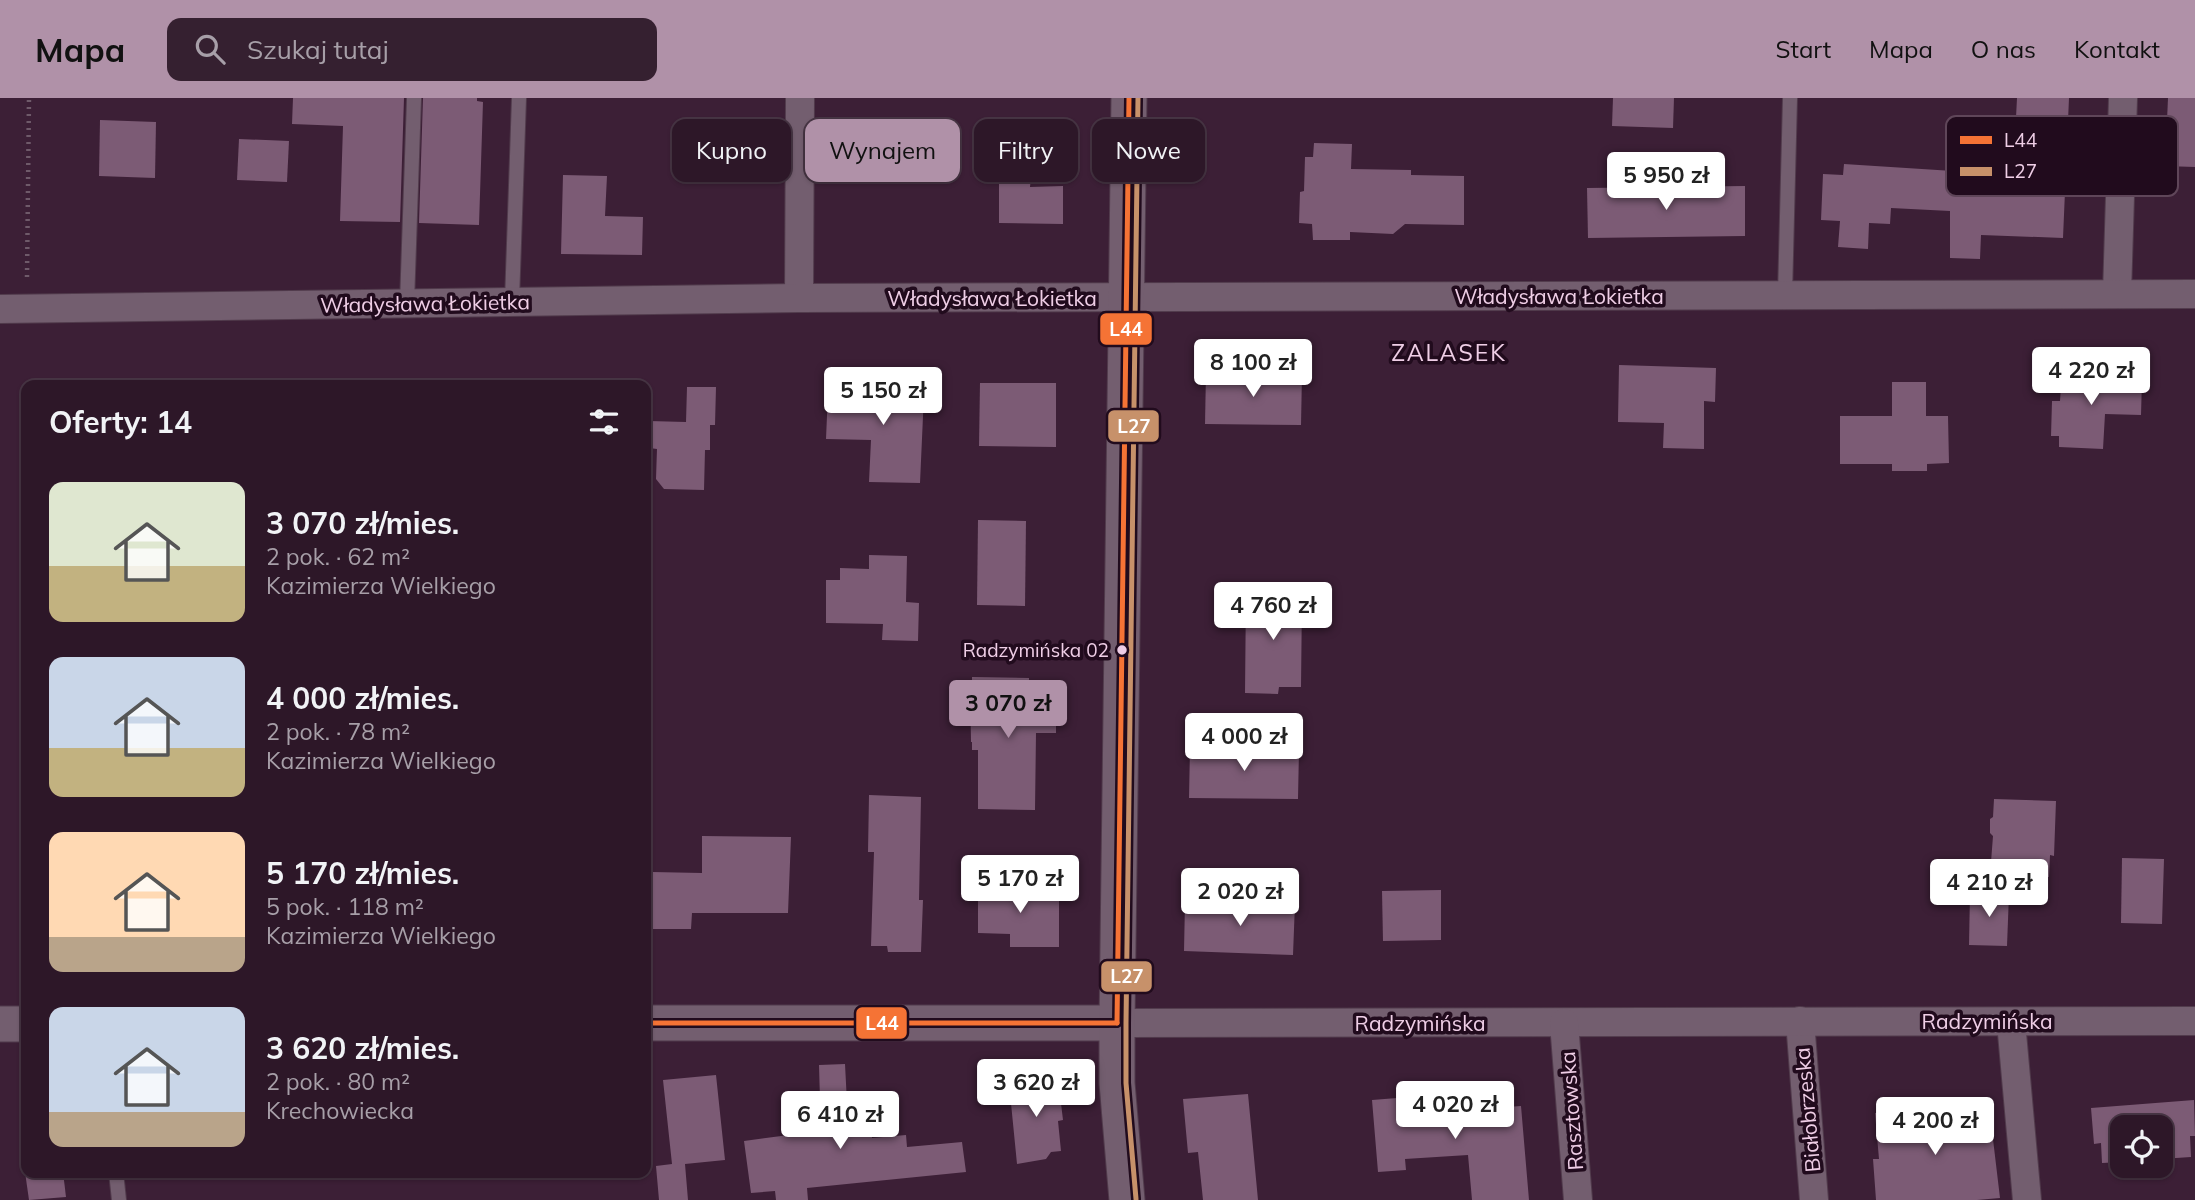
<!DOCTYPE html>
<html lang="pl">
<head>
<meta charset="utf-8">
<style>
  body { margin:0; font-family:Mulish,sans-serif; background:#352030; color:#f1f3f6; height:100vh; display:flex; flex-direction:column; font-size:26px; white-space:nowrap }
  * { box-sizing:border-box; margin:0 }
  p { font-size:23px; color:#a79fa8 }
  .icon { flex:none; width:38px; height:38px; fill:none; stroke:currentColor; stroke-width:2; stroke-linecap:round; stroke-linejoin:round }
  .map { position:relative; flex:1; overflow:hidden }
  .sheet { position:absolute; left:21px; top:282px; width:630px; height:798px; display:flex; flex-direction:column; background:#2d1728; border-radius:14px; box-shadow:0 2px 5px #0004,0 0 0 2px #483645 }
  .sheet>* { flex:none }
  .banner { position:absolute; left:672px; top:21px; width:665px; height:63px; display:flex; gap:14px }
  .tools { position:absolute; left:2110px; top:1017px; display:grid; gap:14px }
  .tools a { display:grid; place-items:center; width:63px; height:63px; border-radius:14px; background:#2d1728; box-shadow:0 2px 5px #0004,0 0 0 2px #483645; font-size:35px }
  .price { position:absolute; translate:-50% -60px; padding:0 16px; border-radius:7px; background:#fff; color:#222; font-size:23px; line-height:46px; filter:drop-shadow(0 2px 4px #0008) }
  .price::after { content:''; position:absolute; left:50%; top:42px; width:21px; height:16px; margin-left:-10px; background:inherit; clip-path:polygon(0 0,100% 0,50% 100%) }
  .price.on { background:#b091a8; color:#111 }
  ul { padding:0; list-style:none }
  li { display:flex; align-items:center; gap:21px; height:175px; padding:0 28px }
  li span { display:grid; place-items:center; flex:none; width:196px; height:140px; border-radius:14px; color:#555 }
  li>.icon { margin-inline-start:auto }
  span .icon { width:84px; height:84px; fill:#fffc; stroke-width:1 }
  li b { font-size:30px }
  h2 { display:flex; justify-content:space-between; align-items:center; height:84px; padding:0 28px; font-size:30px }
  .pill { padding:0 24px; border-radius:14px; background:#2d1728; box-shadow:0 2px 5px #0004,0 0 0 2px #483645; font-size:24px; line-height:63px }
  .pill.on { background:#b091a8; color:#111 }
  header { display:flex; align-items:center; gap:42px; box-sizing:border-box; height:98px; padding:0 35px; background:#b091a8; color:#111 }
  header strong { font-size:33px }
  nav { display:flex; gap:38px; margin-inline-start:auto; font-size:24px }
  .search { width:490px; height:63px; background:#352030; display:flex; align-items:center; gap:18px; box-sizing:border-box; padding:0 24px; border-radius:14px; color:#a79fa8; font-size:26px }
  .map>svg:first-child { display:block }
  .building { fill:#7c5b75 }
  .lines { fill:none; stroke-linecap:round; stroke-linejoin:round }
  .service-casing { stroke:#513b4c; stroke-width:16 }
  .minor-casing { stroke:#513b4c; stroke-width:30 }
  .tertiary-casing { stroke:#513b4c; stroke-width:37 }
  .path { stroke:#6f5a6a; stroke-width:4.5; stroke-dasharray:2 5; stroke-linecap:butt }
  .service { stroke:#735e6f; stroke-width:14 }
  .minor { stroke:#735e6f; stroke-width:28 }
  .tertiary { stroke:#735e6f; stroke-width:35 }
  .bus-1-casing { stroke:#210b1d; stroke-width:10 }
  .bus-2-casing { stroke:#210b1d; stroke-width:10 }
  .bus-1 { stroke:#f57335; stroke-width:5 }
  .bus-2 { stroke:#c7916a; stroke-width:5 }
  .bus-dot { fill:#efcee6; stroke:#210b1d; stroke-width:2.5 }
  .labels { text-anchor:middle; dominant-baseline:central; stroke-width:7; stroke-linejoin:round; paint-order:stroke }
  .bus-label { font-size:19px; fill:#efcee6; stroke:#210b1d; text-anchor:end }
  .street-label { font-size:21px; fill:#efcee6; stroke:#210b1d }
  .neighbourhood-label { font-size:23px; letter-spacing:2px; fill:#efcee6; stroke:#210b1d }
  .key { fill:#210b1d; stroke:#5f4659; stroke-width:2 }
  .key-label { font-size:19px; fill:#efcee6 }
  .line-badge { stroke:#210b1d; stroke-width:2.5 }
  .badge-label { font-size:19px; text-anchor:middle; font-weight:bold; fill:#fff }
</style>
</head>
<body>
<header>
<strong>Mapa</strong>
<div class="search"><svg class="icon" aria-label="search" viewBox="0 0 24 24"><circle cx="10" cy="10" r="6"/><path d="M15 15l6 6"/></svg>Szukaj tutaj</div>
<nav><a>Start</a><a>Mapa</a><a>O nas</a><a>Kontakt</a></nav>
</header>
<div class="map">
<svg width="2195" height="1102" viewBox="0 0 2195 1102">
  <rect width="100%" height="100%" fill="#3c1f36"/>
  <g class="building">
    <path d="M293,0h111l-4,124 -60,-1 3,-95 -51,-2z"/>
    <path d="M423,0h54v3l6,1 -4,123 -60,-2z"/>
    <path d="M1613,0h61l-1,30 -61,-2z"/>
    <path d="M2017,0h52l-6,140 -82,-3 -1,24 -30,-1v-47l-59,-3 -1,16 -21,-1 -1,26 -30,-2 2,-26 -19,-1 2,-46 20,1 1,-11 109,7 2,-36 60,2z"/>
    <path d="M2168,0h27v69l-30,-1z"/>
    <path d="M100,22l56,2 -1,56 -56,-2z"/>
    <path d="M239,41l50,2 -2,41 -50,-2z"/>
    <path d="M1314,45l38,1 -1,25 60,1v5l53,1v49l-59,-1 -12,10 -43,-2v8h-37l-1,-16 -13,-1 1,-31 4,-1 1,-34h8z"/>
    <path d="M563,77l44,1 -2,40 38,1 -1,38 -81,-1z"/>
    <path d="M999,79h32l-1,10 33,-1v38l-64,-1z"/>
    <path d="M1745,88v50l-157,2 -1,-50z"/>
    <path d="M1619,267l97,3 -1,34 -11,-1v48l-41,-1 1,-25 -46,-1z"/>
    <path d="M2062,273l44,1v7l36,1 -1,35 -36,-1 -2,35 -44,-2v-11h-8l1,-35h8z"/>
    <path d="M1206,274l96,2 -1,51 -96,-1z"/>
    <path d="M885,280l38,1 1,15 -4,89 -51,-1 2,-42 -45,-1 2,-47 56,1z"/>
    <path d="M1892,284h34v34h22l1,47 -22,1v7h-35v-7h-52v-48h52z"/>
    <path d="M980,285h76v64l-77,-1z"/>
    <path d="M687,289h29l-1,38h-5v25h-5l-1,40 -40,-1 -8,-10 1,-30 -8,-1v-27l37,1z"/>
    <path d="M978,422l48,1 -1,85 -48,-1z"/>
    <path d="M869,457l38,1 -1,46 13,1 -1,38 -36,-1 1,-16 -57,-1v-43h14v-12l29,1z"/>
    <path d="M1246,492l33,1 1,6 22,1 -1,89h-22l-1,7 -33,-1z"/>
    <path d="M972,579l57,1v16l27,-1v40h-20l-1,77 -57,-1v-59h-6v-8h-1l-1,-56h2z"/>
    <path d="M1229,648l70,4 -1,49 -109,-1 1,-50h40z"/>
    <path d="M869,697l52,2 -2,103h4l-2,52h-33l-1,-6h-16l3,-94h-6z"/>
    <path d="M1994,701l62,2 -2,55 -4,-1 -1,22 -59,-2 3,-39 -3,-3v-14l3,-2z"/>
    <path d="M702,738l89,1 -3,76h-96l-1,16h-45v-46h6v-11l50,1z"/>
    <path d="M2122,760l42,1 -2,65 -41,-1z"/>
    <path d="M978,785h30v6h51v58h-49v-13l-32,-1z"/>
    <path d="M1441,792v50l-58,1 -1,-50z"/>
    <path d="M1970,795l39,1 -2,52 -38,-1z"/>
    <path d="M1225,803l70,2 -2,52 -109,-4 1,-49 40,1z"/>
    <path d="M845,966l3,58 23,-2 1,18 34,-3 1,12 55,-5 4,30 -159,16 1,12h-32l-1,-9 -24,2 -7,-52 68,-9 -1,-31 9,-1 -1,-35z"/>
    <path d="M716,977l9,85 -40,4 3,36h-29l-3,-34 16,-2 -9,-84z"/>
    <path d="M1058,980l5,42 -5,1 3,30 -10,1 -5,7 -29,5 -8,-81z"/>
    <path d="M1434,990l2,24 85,-6 8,94h-57l-4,-45 -63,4 1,11 -28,2 -6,-72 25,-2 -1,-7z"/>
    <path d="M1248,996l10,106h-55l-5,-48 -10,1 -5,-54z"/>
    <path d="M2194,1002l1,36h-5l1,21 -30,2v-32h-38v35l-21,1 -1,-20 -7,1 -3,-36z"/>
    <path d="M1932,1011l1,9 57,-4 10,84 -23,2h-101l-3,-41h6l-4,-46z"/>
    <path d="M25,1074h38l3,25 -37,3z"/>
  </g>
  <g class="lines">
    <g class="service-casing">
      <g id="service">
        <path d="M1785,197l5,-197"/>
        <path d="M512,203l7,-203"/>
        <path d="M407,205l7,-204"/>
        <path d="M116,1074l3,28"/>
      </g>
    </g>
    <g class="minor-casing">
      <g id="minor">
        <path d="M2117,196l6,-196"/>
        <path d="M799,200l1,-200"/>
        <path d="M0,211l799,-11 1396,-4"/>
        <path d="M1800,923l14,179"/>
        <path d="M2011,924l16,178"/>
        <path d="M1117,925l1078,-2"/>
        <path d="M1564,925l14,177"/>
      </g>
    </g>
    <g class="tertiary-casing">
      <g id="tertiary">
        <path d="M646,925h471"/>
        <path d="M0,926h26"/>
        <path d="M1127,1102l-10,-117v-60l12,-925"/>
      </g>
    </g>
    <path class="path" d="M27,179l2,-179"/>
    <use href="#service" class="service"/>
    <use href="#minor" class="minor"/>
    <use href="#tertiary" class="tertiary"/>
    <g class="bus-1-casing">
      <g id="bus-1">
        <path d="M646,925h471"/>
        <path d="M1117,925l12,-925"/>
      </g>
    </g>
    <g class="bus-2-casing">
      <path id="bus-2" d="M1136,1101l-10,-116v-60l12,-925"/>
    </g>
    <use href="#bus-1" class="bus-1"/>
    <use href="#bus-2" class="bus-2"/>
  </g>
  <circle class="bus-dot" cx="1122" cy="552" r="6"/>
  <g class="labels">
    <g class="bus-label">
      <text x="1109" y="552">Radzymińska 02</text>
    </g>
    <g class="street-label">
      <text x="1559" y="198">Władysława Łokietka</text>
      <text x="992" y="200">Władysława Łokietka</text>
      <text transform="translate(425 205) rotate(-1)">Władysława Łokietka</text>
      <text x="1987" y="923">Radzymińska</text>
      <text x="1420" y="925">Radzymińska</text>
      <text transform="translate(1807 1012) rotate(-95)">Białobrzeska</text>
      <text transform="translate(1571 1013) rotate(-94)">Rasztowska</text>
    </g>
    <g class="neighbourhood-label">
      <text x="1449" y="254">ZALASEK</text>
    </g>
  </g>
  <rect x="1946" y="18" width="232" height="80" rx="10" class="key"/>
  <rect x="1960" y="38" width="32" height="8" fill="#f57335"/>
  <rect x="1960" y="69" width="32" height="9" fill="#c7916a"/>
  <g class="key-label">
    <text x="2004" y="49">L44</text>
    <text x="2004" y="80">L27</text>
  </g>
  <g class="line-badge">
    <rect x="1099" y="214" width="54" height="34" rx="7" fill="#f57335"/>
    <rect x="1107" y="311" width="53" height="34" rx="7" fill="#c7916a"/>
    <rect x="1100" y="862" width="53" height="33" rx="7" fill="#c7916a"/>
    <rect x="855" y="908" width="53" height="34" rx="7" fill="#f57335"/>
  </g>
  <g class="badge-label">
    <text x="1126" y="238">L44</text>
    <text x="1134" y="335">L27</text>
    <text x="1127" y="885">L27</text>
    <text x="882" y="932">L44</text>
  </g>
</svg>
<div class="tools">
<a><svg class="icon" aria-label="locate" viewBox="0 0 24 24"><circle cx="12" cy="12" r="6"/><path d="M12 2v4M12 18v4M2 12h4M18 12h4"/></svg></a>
</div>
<b class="price" style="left:1666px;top:114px">5 950 zł</b>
<b class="price" style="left:1253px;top:301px">8 100 zł</b>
<b class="price" style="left:2091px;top:309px">4 220 zł</b>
<b class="price" style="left:883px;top:329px">5 150 zł</b>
<b class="price" style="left:1273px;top:544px">4 760 zł</b>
<b class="price on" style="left:1008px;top:642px">3 070 zł</b>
<b class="price" style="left:1244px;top:675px">4 000 zł</b>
<b class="price" style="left:1020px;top:817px">5 170 zł</b>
<b class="price" style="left:1989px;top:821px">4 210 zł</b>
<b class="price" style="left:1240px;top:830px">2 020 zł</b>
<b class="price" style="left:1036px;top:1021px">3 620 zł</b>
<b class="price" style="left:1455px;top:1043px">4 020 zł</b>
<b class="price" style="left:840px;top:1053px">6 410 zł</b>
<b class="price" style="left:1935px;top:1059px">4 200 zł</b>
<div class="banner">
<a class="pill">Kupno</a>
<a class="pill on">Wynajem</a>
<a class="pill">Filtry</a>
<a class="pill">Nowe</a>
</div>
<section class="sheet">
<h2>Oferty: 14<svg class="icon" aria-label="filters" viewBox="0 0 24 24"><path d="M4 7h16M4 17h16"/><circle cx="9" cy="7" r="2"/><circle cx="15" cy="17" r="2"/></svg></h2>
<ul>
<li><span style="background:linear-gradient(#dfe7d0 60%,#c2b280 0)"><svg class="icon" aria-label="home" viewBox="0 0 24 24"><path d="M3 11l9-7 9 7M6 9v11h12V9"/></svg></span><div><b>3 070 zł/mies.</b><p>2 pok. · 62 m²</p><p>Kazimierza Wielkiego</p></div></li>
<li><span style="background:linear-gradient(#c9d6e8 65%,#c2b280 0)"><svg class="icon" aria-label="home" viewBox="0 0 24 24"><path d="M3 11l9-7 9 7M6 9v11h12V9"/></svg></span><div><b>4 000 zł/mies.</b><p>2 pok. · 78 m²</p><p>Kazimierza Wielkiego</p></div></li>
<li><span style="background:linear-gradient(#ffd9b3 75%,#b9a48a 0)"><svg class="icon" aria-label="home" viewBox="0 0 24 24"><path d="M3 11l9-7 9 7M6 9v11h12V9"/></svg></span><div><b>5 170 zł/mies.</b><p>5 pok. · 118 m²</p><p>Kazimierza Wielkiego</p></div></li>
<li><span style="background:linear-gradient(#c9d6e8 75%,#b9a48a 0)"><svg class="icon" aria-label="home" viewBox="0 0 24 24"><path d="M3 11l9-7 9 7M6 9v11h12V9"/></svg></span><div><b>3 620 zł/mies.</b><p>2 pok. · 80 m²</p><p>Krechowiecka</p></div></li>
</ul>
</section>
</div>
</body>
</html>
